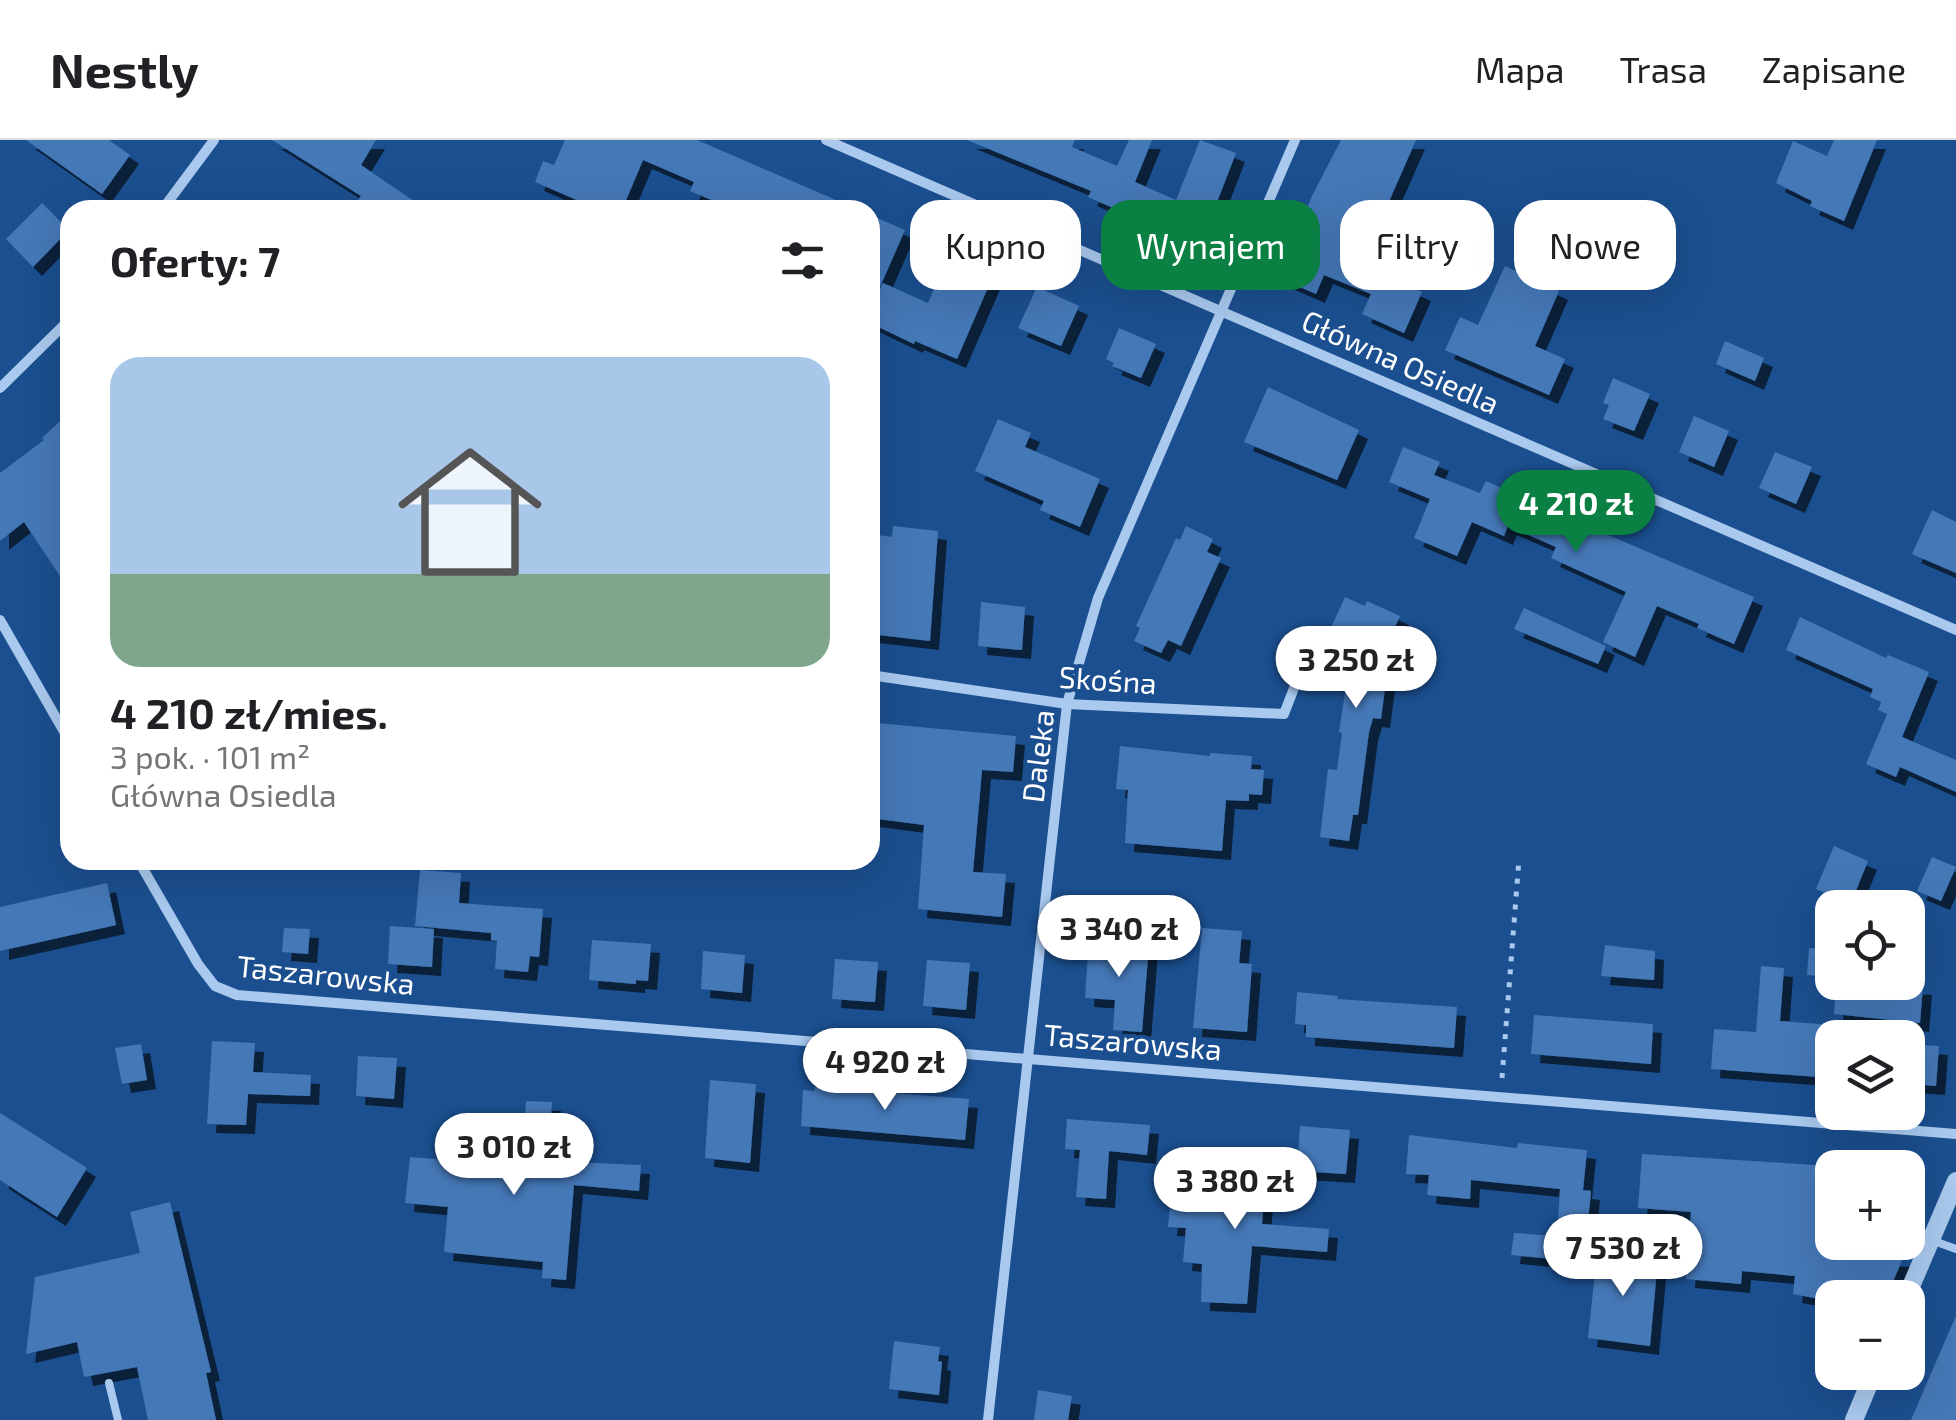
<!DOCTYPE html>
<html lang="pl">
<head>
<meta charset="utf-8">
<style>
  body { margin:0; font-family:"Exo 2",sans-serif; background:#f6f6f6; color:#202124; height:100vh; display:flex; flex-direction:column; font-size:38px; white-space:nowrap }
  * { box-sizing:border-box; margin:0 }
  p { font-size:32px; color:#757577 }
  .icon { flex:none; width:55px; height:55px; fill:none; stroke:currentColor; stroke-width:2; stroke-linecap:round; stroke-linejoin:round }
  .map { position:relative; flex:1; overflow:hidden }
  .side { position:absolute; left:60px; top:60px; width:820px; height:670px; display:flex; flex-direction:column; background:#fff; border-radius:30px; box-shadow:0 10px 40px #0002 }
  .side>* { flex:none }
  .hud { position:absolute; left:910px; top:60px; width:895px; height:90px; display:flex; gap:20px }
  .fabs { position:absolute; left:1815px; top:750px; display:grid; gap:20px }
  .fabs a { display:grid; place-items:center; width:110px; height:110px; border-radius:20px; background:#fff; box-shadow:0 10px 40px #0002; font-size:50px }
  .price { position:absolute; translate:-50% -85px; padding:0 22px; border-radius:35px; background:#fff; color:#222; font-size:32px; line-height:65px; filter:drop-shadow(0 2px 5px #0008) }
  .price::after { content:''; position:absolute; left:50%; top:60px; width:30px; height:22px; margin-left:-15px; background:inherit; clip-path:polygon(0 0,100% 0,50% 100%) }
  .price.selected { background:#0b8043; color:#fff }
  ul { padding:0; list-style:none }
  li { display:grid; align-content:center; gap:20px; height:530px; padding:0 50px }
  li+li { border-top:2px solid #e0e0e0 }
  li span { display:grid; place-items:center; height:310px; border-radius:30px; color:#555 }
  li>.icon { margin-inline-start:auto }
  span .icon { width:180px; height:180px; fill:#fffc; stroke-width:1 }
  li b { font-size:42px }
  h2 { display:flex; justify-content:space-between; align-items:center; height:120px; padding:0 50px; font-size:42px }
  .pill { padding:0 35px; border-radius:30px; background:#fff; box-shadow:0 10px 40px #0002; font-size:35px; line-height:90px }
  .pill.selected { background:#0b8043; color:#fff }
  header { display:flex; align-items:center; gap:60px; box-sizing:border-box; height:140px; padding:0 50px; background:#fff; border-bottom:2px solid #e0e0e0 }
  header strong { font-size:48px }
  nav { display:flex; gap:55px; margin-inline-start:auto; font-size:35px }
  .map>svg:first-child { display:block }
  .building { fill:#4478b7; filter:url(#shadow) }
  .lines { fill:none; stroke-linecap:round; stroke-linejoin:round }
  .path { stroke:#a9c9ee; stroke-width:5; stroke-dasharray:5 8; stroke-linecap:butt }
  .service { stroke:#a9c9ee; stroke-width:8 }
  .minor { stroke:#a9c9ee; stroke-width:10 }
  .tertiary { stroke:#a9c9ee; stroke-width:18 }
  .labels { text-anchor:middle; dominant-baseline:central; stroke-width:8; stroke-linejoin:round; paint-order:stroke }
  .street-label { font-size:30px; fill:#fff; stroke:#1b4f8f }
</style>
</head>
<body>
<header>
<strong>Nestly</strong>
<nav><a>Mapa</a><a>Trasa</a><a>Zapisane</a></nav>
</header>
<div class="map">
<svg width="1956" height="1280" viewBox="0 0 1956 1280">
  <defs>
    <filter id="shadow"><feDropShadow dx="9" dy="9" stdDeviation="0" flood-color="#0009"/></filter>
  </defs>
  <rect width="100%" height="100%" fill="#1b4f8f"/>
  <g class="building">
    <path d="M26,0h83l21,15 -28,39z"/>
    <path d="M272,0h104l-15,25 66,45h-76l10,-14z"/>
    <path d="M565,0h132l162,70h-124l-45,-19 4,-9 -51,-22 -21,50h-22l-65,-28 8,-21 11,4z"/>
    <path d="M967,0h108l-3,7 45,19 12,-26h23l-17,42 41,18 24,-60 36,13 -36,93 -112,-49 3,-6z"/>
    <path d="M1341,0h75l-29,66 25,11 -27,59 37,16 -18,41 -42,-19 9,-20 -47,-19 -8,19 -37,-16 33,-82z"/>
    <path d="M1834,0h43l-33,81 -34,-15 2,-5 -36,-18 17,-42 34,15z"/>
    <path d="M42,63l27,27 -36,37 -27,-28z"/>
    <path d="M870,75l35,15 -32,73 10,-20 45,20 23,-53 45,19 -39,90 -42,-18 -1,3 -44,-21z"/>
    <path d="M1505,126l54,25 -24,55 30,13 -16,36 -104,-45 15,-33 18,8z"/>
    <path d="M1037,147l42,19 -18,40 -43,-18z"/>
    <path d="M1119,188l37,16 -15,34 -29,-12 2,-3 -8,-4z"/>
    <path d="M1725,201l39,17 -9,23 -39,-17z"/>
    <path d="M1613,238l37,16 -16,37 -31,-12 6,-14 -6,-2z"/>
    <path d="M1268,247l91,43 -22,50 -93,-38z"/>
    <path d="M70,272v179l-46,-69 -24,19v-68l44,-33 -2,-2z"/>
    <path d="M1694,276l35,15 -15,36 -35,-15z"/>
    <path d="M998,279l33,14 -6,14 75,32 -20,48 -40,-17 4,-9 -69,-30z"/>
    <path d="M1403,307l37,15 -6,13 46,18 6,-12 34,15 -3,8 48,21 3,-7 186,79 -20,47 -37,-16 2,-4 -42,-18 -22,51 -32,-15 23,-50 -75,-34 5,-11 -48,-21 -4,10 -32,-14 -15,34 -43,-18 16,-39 -41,-17z"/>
    <path d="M1775,312l37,15 -16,37 -37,-16z"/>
    <path d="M1932,370l24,12v51l-44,-19z"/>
    <path d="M893,386l45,5 -8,110 -60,-7v-100l22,3z"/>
    <path d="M1186,386l27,13 -6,13 14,6 -40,88 -13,-6 -7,13 -27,-12 6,-13 -4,-2 40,-88 4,2z"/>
    <path d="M1345,457l20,9 2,-5 33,15 -29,63 15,2 -5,38 -8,-1 -4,14 -11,83h-5l-4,26 -29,-4 8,-68 9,1 5,-37 -3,-1 14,-91 -23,-11z"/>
    <path d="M981,462l44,5 -3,43 -44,-4z"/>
    <path d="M1524,468l82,38 -8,18 -84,-35z"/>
    <path d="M1800,477l86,41 2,-3 41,17 -27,65 54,23v32l-56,-25 -4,10 -30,-13 21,-50 -9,-4 3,-8 -11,-5 3,-8 -87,-39z"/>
    <path d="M877,583l139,13 -3,36 -31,-2 -9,102 33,2 -4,43 -84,-8 6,-84 -54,-7z"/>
    <path d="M1120,606l90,10v-3l42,3 -1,13 13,1 -2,25 -13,-1v7l-23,-1 -4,51 -97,-8 3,-53 -12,-1z"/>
    <path d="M1834,706l34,15 -17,42 -35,-14z"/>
    <path d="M1932,717l24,10 -15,34 -24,-10z"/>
    <path d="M420,730l41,3 -2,30 84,6 -4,48 -9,-1 -2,16 -33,-3 2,-28 -6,-1v-7l-76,-7z"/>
    <path d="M107,743l9,42 -116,26v-44z"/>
    <path d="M390,786l44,3 -2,38 -44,-3z"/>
    <path d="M284,788l26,1 -2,25 -26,-2z"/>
    <path d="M1202,788l40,3 -3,32 13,1 -5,68 -54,-4z"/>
    <path d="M592,800l59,4 -3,37 -12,-1v4l-47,-4z"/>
    <path d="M1089,800l60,4 -7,88 -29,-2 2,-30 -30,-2z"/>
    <path d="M1605,805l50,6 -1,29 -53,-4z"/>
    <path d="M1809,808l23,2v27l-25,-2z"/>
    <path d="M703,811l42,4 -3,38 -41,-4z"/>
    <path d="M835,819l43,3 -3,40 -43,-3z"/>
    <path d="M927,820l43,3 -4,47 -43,-4z"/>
    <path d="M1761,826l23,2 -4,53 52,4v53l-121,-9 3,-40 42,3z"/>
    <path d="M1836,842l87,4 -3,37 -86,-9z"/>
    <path d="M1297,852l41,4 -1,3 120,8 -3,41 -148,-11v-12l-11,-1z"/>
    <path d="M1534,875l119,9 -2,40 -120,-10z"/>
    <path d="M212,901l43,2 -2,29 58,3 -1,21 -62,-2 -2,31 -39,-1z"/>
    <path d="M141,904l6,36 -25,4 -7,-36z"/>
    <path d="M1908,904l31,2 -3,40 -28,-2z"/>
    <path d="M358,916l39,2 -3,41 -38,-3z"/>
    <path d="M710,940l46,4 -6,79 -45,-5z"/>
    <path d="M815,947l154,12 -4,41 -164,-14 2,-36 11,1z"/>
    <path d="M526,961l26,1 -4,59 93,4 -2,26 -65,-6 -8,95 -24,-2 1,-16 -99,-10 4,-45 -43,-4 5,-46 87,7 1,-10 24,3z"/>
    <path d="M0,973l87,55 -30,49 -57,-37z"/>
    <path d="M1067,979l83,6 -3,30 -38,-4 -3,48 -30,-2 4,-47 -15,-1z"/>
    <path d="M1300,986l50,4 -4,44 -49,-3z"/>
    <path d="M1409,995l108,13 1,-5 69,7 -4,40 8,1 -7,71 -73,-7 3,-22 43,3 3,-47 -89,-9 -1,19 -43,-4 2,-20 -23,-1z"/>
    <path d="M1642,1014l190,12 1,89 70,3 -17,40h-72l-21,-4 2,-18 -53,-5 -1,13 -55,-5 5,-67 -53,-4z"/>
    <path d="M1223,1019l44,3 -5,62 67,5 -2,23 -75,-6 -5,58 -46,-2 1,-38 -19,-2 3,-34 -18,-1 3,-32 49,4z"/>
    <path d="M170,1062l41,170 -5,1 10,47h-68l-11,-53 -53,10 -7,-35 -51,12 9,-77 105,-24 -10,-41z"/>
    <path d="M1597,1114l61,5 -8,87 -62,-8z"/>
    <path d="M1956,1176v104h-45l21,-49z"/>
    <path d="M894,1201l46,6 -2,14 4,1 -3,33 -50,-6z"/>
    <path d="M1038,1250l34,6 -4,24h-34z"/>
  </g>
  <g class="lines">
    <path class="path" d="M1502,938l17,-219"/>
    <g class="service">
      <path d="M1931,1100l25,9"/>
      <path d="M109,1243l9,37"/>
    </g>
    <g class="minor">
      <path d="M826,0l1130,490"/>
      <path d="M162,70l52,-70"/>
      <path d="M0,248l70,-69"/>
      <path d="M0,480l70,122"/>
      <path d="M870,535l197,29 217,10 22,-57"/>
      <path d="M138,720l60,104 17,22 22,9 1719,139"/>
      <path d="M988,1280l79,-716 31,-106 197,-458"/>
    </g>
    <g class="tertiary">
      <path d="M1906,1158l50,-117"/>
      <path d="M1854,1280l20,-48"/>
    </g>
  </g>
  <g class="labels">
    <g class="street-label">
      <text transform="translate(1401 221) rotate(24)">Główna Osiedla</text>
      <text transform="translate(1108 539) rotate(4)">Skośna</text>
      <text transform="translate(1037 616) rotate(-83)">Daleka</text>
      <text transform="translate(326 834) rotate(6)">Taszarowska</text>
      <text transform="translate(1133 901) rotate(5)">Taszarowska</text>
    </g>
  </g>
</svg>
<div class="fabs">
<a><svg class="icon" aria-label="locate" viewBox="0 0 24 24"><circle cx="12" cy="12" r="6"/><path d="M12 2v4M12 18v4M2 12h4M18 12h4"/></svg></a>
<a><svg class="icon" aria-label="layers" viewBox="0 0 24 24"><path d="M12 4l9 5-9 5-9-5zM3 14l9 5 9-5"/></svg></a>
<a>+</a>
<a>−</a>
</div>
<b class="price selected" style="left:1576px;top:415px">4 210 zł</b>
<b class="price" style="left:1356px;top:571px">3 250 zł</b>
<b class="price" style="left:1119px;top:840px">3 340 zł</b>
<b class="price" style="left:885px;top:973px">4 920 zł</b>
<b class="price" style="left:514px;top:1058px">3 010 zł</b>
<b class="price" style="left:1235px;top:1092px">3 380 zł</b>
<b class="price" style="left:1623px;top:1159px">7 530 zł</b>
<div class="hud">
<a class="pill">Kupno</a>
<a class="pill selected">Wynajem</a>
<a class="pill">Filtry</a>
<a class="pill">Nowe</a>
</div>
<section class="side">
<h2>Oferty: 7<svg class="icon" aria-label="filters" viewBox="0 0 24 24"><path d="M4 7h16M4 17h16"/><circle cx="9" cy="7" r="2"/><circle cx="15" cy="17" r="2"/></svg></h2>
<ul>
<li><span style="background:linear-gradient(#a9c7e8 70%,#7fa58c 0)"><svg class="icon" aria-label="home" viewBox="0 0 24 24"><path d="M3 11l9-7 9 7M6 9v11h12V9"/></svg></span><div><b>4 210 zł/mies.</b><p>3 pok. · 101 m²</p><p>Główna Osiedla</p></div></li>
</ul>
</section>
</div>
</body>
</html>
